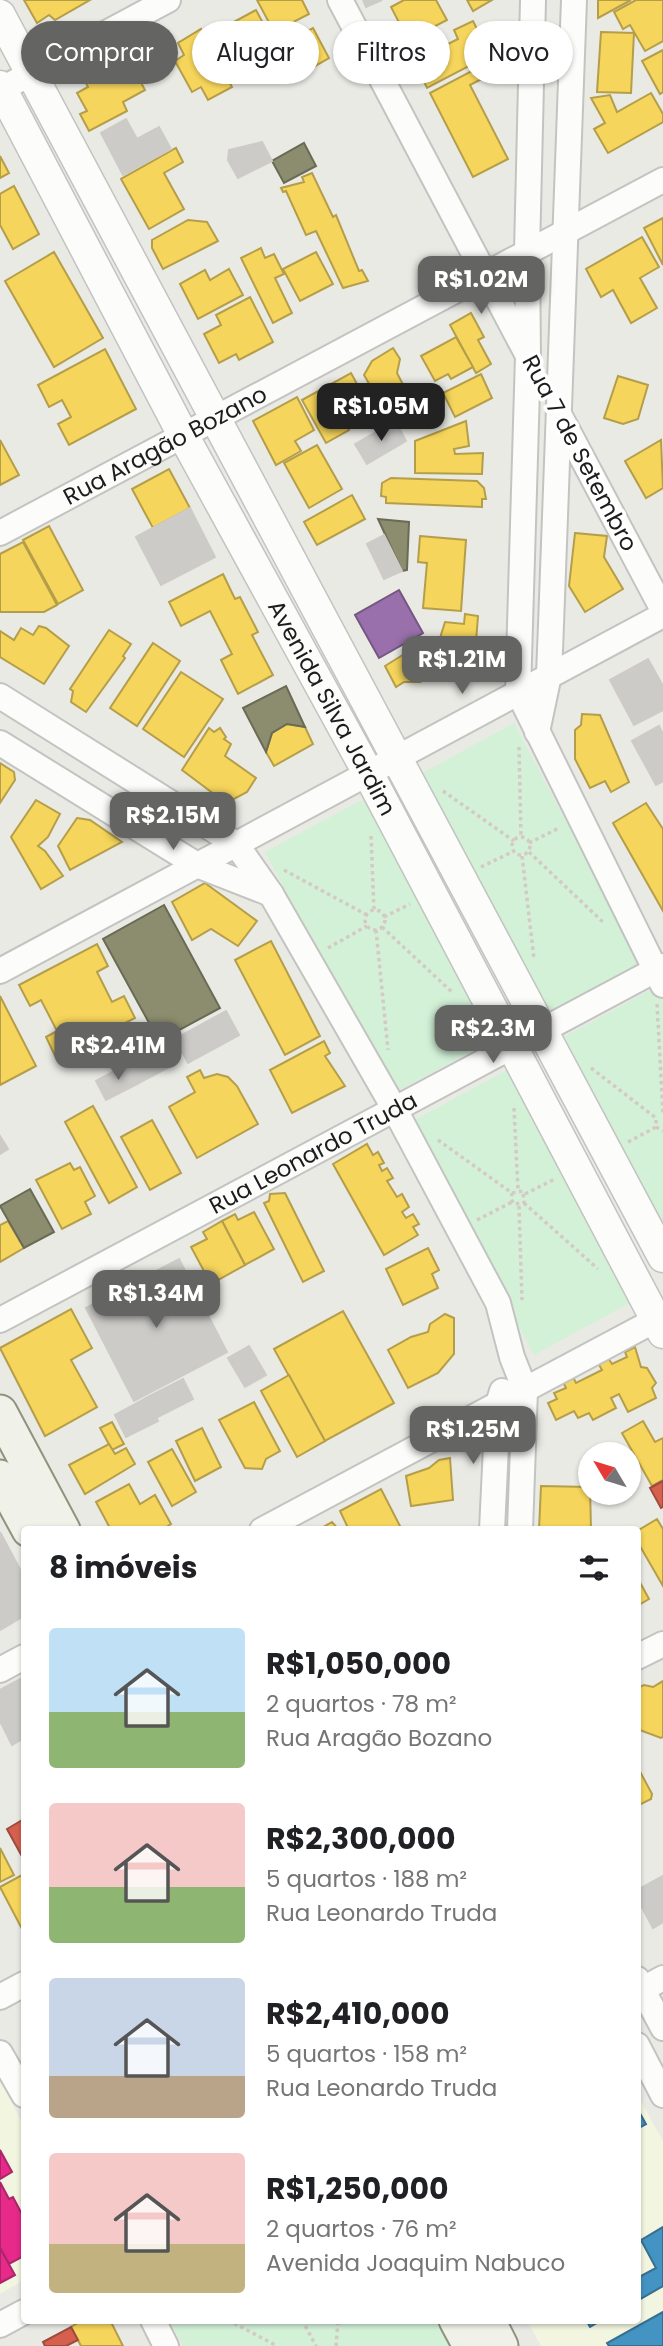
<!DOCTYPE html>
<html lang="pt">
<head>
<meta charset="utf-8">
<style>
  body { margin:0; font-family:Poppins,sans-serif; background:#f6f6f6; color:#202124; height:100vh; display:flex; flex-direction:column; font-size:26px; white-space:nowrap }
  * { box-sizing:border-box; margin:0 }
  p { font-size:23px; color:#757577 }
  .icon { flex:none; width:38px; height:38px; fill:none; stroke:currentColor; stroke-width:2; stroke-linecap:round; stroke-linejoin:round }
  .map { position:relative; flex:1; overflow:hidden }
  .sheet { position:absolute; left:21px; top:1526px; width:620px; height:798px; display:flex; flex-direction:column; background:#fff; border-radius:7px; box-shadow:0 2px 5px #0004 }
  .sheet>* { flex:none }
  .top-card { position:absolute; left:21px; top:21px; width:621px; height:63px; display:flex; gap:14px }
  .needle { width:46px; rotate:308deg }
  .controls { position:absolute; left:578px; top:1442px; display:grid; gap:14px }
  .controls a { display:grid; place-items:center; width:63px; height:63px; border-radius:50%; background:#fff; box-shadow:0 2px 5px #0004; font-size:35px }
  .price { position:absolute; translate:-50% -60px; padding:0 16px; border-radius:14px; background:#646462; color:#fff; font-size:23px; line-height:46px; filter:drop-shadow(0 2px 4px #0008) }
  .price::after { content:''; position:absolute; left:50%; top:42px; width:21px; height:16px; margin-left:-10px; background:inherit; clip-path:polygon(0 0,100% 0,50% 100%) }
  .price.active { background:#222; color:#fff }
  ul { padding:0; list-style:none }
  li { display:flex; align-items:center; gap:21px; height:175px; padding:0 28px }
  li span { display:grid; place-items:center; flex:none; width:196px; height:140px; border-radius:7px; color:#555 }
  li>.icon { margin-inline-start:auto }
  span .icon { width:84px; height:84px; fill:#fffc; stroke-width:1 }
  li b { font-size:30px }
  h2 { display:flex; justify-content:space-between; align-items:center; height:84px; padding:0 28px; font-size:30px }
  .pill { padding:0 24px; border-radius:32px; background:#fff; box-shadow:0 2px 5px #0004; font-size:24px; line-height:63px }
  .pill.active { background:#646462; color:#fff }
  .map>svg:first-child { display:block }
  .education { fill:#f2f5df }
  .park { fill:#d2f1d7 }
  .homes { fill:#f6d55c; stroke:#b59e49; stroke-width:2 }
  .shops { fill:#d6604d; stroke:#9e4c3e; stroke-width:2 }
  .offices { fill:#9970ab; stroke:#745780; stroke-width:2 }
  .schools { fill:#4393c3; stroke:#376f91; stroke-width:2 }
  .health { fill:#e7298a; stroke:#aa2569; stroke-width:2 }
  .industry { fill:#8c8c6e; stroke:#6a6a55; stroke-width:2 }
  .building { fill:#cccbc8; stroke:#cdcbc6; stroke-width:2 }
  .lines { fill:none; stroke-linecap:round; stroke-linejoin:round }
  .minor-casing { stroke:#c3c3c1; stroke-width:28 }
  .tertiary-casing { stroke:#c3c3c1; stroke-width:33 }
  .secondary-casing { stroke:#8f937e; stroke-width:37 }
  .path { stroke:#d5c9c5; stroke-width:3.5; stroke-dasharray:3.5 3.5; stroke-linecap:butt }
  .minor { stroke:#fcfcfb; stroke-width:24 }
  .tertiary { stroke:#fcfcfb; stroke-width:30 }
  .secondary { stroke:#f0f2e9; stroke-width:33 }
  .labels { text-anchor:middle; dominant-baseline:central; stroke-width:7; stroke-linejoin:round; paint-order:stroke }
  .street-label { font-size:23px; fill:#1c1c1c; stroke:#fff }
</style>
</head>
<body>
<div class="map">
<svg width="663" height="2346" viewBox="0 0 663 2346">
  <rect width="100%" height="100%" fill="#eaeae5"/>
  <g class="education">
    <path d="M0,2080l24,46v154l-24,14z"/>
    <path d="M637,2094l26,47v205h-122l-14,-25 110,-1z"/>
  </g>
  <g class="park">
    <path d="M514,723l127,241 -97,52 -127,-240z"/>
    <path d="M369,796l129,241 -104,56 -129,-241z"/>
    <path d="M655,987l8,14v245l-110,-203z"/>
    <path d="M513,1067l124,232 -103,56 -125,-232z"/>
    <path d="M170,2321h267l14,25h-268z"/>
  </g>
  <g class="homes">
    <path d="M24,0h66l-35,20 -6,-5 -12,8z"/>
    <path d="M257,0h45l7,14 -35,18z"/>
    <path d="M404,0h32l11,20 -39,20 -17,-33z"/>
    <path d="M467,0h25l-19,11z"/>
    <path d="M598,0h33l-33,18z"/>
    <path d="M636,0h27v41l-18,10 -15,-26 -7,4 -9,-17z"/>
    <path d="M256,10l14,26 -16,9 6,11 -35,18 -19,-37z"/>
    <path d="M473,21l17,34 -63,33 -13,-27 44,-22 -4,-9z"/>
    <path d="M313,28l16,30 -28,16 -16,-31z"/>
    <path d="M201,29l31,58 -24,13 -7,-13 -9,5 -17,-31 9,-6 -6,-12z"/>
    <path d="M601,32l33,1 -3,60 -34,-1z"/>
    <path d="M663,50v42l-3,2 -18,-33z"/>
    <path d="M130,62l15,28 -22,12 4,9 -38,20 -9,-17 7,-3 -10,-18 11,-6 -5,-10 21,-11 4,8z"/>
    <path d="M485,64l6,10 -21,11 38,74 -35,18 -43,-84z"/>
    <path d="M651,93l12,21v8l-55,31 -14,-24 11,-6 -14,-25 19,-3 7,17z"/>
    <path d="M176,148l7,14 -19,11 20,36 -35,20 -28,-50z"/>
    <path d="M0,156l9,17 -9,5z"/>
    <path d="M312,173l21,44 3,-2 23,56 3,-1 6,11 -25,7 -27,-57 -10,4 -20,-44 -3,1 -2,-4 23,-6 -2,-5z"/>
    <path d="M14,186l25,48 -26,15 -13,-24v-31z"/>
    <path d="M663,218v47l-19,-37z"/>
    <path d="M188,220l19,2 11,19 -55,28 -11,-21v-8z"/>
    <path d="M642,237l17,30 -19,11 17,30 -26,15 -18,-33 -12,7 -15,-28z"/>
    <path d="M261,248l4,10 9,-4 10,20 -9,4 17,35 -19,10 -32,-65z"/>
    <path d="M54,252l49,86 -49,29 -49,-86z"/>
    <path d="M316,252l17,32 -33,17 -17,-32z"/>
    <path d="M229,269l14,26 -45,24 -18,-35 25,-14 5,10z"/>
    <path d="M250,297l23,45 -34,18 -3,-6 -17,9 -15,-29 17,-9 -5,-10z"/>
    <path d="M471,313l13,24 -6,3 13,24 -15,9 -26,-48z"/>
    <path d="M456,337l17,30 -22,12 -3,-5 -13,7 -14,-25z"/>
    <path d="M393,348l7,11 -3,14 13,25 -20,8 -7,-15 -8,3 -11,-19 8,-14z"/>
    <path d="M105,349l31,60 -67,36 -11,-21 13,-7 -9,-17 -13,7 -11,-22z"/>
    <path d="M351,373l19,35 -25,14 4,8 -23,13 -24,-43z"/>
    <path d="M481,374l11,24 -37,19 -12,-24z"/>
    <path d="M618,376l30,9 -10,34 -15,5 -19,-6z"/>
    <path d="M297,397l17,33 -19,11 6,10 -25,14 -23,-44z"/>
    <path d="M466,421l3,25 -15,3 1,5 28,-1 -1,21 -67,-1v-32z"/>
    <path d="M0,440l19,35 -19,10z"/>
    <path d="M661,440l2,48 -17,10 -21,-37z"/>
    <path d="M317,445l25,44 -33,19 -25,-45z"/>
    <path d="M169,469l21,39 -37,20 -21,-39z"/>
    <path d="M391,478l86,3 7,7 2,11h-4v8l-96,-4v-6l-5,-1 1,-13z"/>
    <path d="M352,495l13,24 -48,26 -13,-23z"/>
    <path d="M49,526l34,64 -25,14 -35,-64z"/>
    <path d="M575,533l32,3 -3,21 19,32 -38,23 -16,-26z"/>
    <path d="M420,536l46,4 -5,71 -38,-3 4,-45 -9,-1z"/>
    <path d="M23,542l34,63 -13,7h-44v-58z"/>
    <path d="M223,574l12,25 5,-2 18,35 -6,3 21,40 -35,19 -17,-34 11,-6 -22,-43 -29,15 -12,-24z"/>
    <path d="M465,614l13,2 -3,39 -55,27h-16l-8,5 -11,-21 45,-28h10l5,-16 19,2z"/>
    <path d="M39,626l7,2 23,18 -25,38 -44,-27v-26l14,9 7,-12 12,7z"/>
    <path d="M109,630l22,14 -8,12 2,2 -39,54 -15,-10 2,-11 -3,-2z"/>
    <path d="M153,643l27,18 -43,65 -27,-18z"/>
    <path d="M181,672l42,27 -39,58 -41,-28z"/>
    <path d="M582,714l18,1 29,67 -18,10 -6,-11 -15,7 -15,-29v-29l6,-5z"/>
    <path d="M287,724l18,3 8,17 -39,22 -8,-14 6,-19z"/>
    <path d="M209,728l5,4 6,-4 6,9 -2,2 7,5 -6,12 31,22 -9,14 -15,8 -14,-3 -36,-27z"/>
    <path d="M0,763l14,9 1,8 -15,23z"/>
    <path d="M36,800l24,14 -12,23 -10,9 7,5 18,25 -22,13 -30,-52z"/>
    <path d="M646,803l17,26v82l-50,-88z"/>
    <path d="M77,818l13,2 32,22 -52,28 -12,-24z"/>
    <path d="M205,883l52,38 -19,25 -27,-17 -19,11 -20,-38z"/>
    <path d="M271,941l49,95 -35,19 -50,-95z"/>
    <path d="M97,944l11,22 -11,6 15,30 12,-6 11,22 -79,40 -10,-21 11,-6 -16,-31 -11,6 -11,-21z"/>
    <path d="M0,996l36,70 -36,19z"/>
    <path d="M324,1041l6,12 -5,3 20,30 -53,27 -22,-43z"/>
    <path d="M200,1070l4,8 13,-4 11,3 9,9 21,38 -61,34 -28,-51 26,-15 -8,-15z"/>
    <path d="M93,1106l44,81 -28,16 -44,-81z"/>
    <path d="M152,1120l29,53 -31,17 -29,-53z"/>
    <path d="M367,1144l6,11 5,-3 6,11 -5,2 3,6 5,-3 6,10 -6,3 10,16 5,-3 7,13 -7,5 4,6 7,-4 6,10 -6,3 5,8 -34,20 -51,-91z"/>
    <path d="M70,1163l4,7 6,-3 15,29 -10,6 6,12 -29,15 -26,-49z"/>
    <path d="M285,1193l39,78 -21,11 -39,-79 5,-2 1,-7z"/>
    <path d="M254,1212l20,37 -29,16 -23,-44 13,-7 3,6z"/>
    <path d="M8,1221l16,27 -24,14v-37z"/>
    <path d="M222,1221l23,44 -34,19 -20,-37 16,-8 -4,-7z"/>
    <path d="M428,1248l11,22 -7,4 6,14 -35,17 -17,-36z"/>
    <path d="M71,1309l21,39 -21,12 26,47 -52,29 -45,-88z"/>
    <path d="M343,1311l51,92 -69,38 -51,-92z"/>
    <path d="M445,1314l9,4v36l-16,19 -30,15 -20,-38 23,-13 17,-5 2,-8z"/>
    <path d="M635,1347l6,20 6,1 9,15 -4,5 4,10 -28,14 -9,-18 -8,4 5,10 -23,12 -4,-7 -11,5 -4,-7 -18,9 -8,-17 9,-4 -3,-6 12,-5 -3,-6 10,-5 3,6 26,-13 -4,-7 10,-5 4,6 15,-7 -2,-5z"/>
    <path d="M289,1375l36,66 -28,16 -36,-66z"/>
    <path d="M254,1402l26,49 -14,8 -4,10 -17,-1 -26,-48z"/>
    <path d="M643,1421l12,21 8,-4v42l-11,6 -30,-53z"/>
    <path d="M112,1422l12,22 -12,6 -12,-22z"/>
    <path d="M202,1428l19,39 -26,14 -19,-40z"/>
    <path d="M109,1444l6,10 11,-6 9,16 -50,30 -16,-29z"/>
    <path d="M172,1449l24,43 -24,14 -24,-44z"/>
    <path d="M450,1458l3,42 -42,6 -5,-30 23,-8 10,-8z"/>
    <path d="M129,1484l11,20 15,-9 16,29 -9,6h-51l-15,-28z"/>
    <path d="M541,1486l49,1 1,43h-52z"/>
    <path d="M381,1489l21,41h-53l-9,-19z"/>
    <path d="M657,1519l6,10v57l-26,-45v-10z"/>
    <path d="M332,1522l7,8h-21z"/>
    <path d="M637,1577l12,22 -12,7z"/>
    <path d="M663,1681v56l-2,1 -24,-9v-31l3,-2 -3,-8 7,-3 9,2z"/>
    <path d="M637,1766l15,28 -1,5 -14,7z"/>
    <path d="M0,1848l14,27 -14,7z"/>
    <path d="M24,1874v54l-2,1 -22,-42z"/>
    <path d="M83,2320h27l13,26h-42l-10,-19z"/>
  </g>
  <g class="shops">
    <path d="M663,1481v26l-2,1 -11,-20z"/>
    <path d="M24,1819v41l-17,-31z"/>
    <path d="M71,2327l7,13 -12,6h-21l-2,-4z"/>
  </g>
  <path class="offices" d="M399,590l24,43 -44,25 -24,-43z"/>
  <g class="schools">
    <path d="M637,2108l9,16 -9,5z"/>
    <path d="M663,2227v59l-26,15v-23l19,-10 -15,-28z"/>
    <path d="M663,2312v34h-54l-2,-3z"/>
    <path d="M586,2320h16l-12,7z"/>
  </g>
  <g class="health">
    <path d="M0,2150l12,22 -12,7z"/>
    <path d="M0,2182l9,17 4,-2 11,21v38l-15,8 -9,-16z"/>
    <path d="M0,2248l15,27 -15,8z"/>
  </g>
  <g class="industry">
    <path d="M304,143l12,23 -32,17 -12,-22z"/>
    <path d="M378,519l31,3 -2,48 -5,1z"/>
    <path d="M286,686l19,41 -18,-3 -15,9 -6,19 -23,-44z"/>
    <path d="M164,905l56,103 -61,33 -56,-102z"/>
    <path d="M30,1189l24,43 -30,16 -24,-42z"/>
  </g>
  <g class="building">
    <path d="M363,0h19l-16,7z"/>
    <path d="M126,119l11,20 22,-12 12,22 -48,26 -22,-42z"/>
    <path d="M262,142l10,19 -34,17 -10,-18 1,-10z"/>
    <path d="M395,421l11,20 -39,23 -12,-20z"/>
    <path d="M190,508l25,49 -54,28 -25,-48z"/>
    <path d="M384,535l18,36 -18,8 -17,-35z"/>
    <path d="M648,659l15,27v24l-29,15 -24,-45z"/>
    <path d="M659,726l4,8v47l-7,4 -24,-44z"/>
    <path d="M226,1011l13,24 -51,28 -13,-24z"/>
    <path d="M163,1045l10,20 -34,18 -10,-20z"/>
    <path d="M129,1063l10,20 -33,17 -10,-19z"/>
    <path d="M0,1136l8,13 -8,5z"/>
    <path d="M179,1259l48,93 -93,49 -48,-93z"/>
    <path d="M249,1346l17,29 -21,12 -17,-29z"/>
    <path d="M183,1379l10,20 -37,19 -10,-20z"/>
    <path d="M146,1398l12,23 -32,16 -11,-22z"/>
    <path d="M0,1532l24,45v39l-24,14z"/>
    <path d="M24,1677v61l-12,7 -12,-24v-31z"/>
    <path d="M663,1876v46l-10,6 -16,-30v-8z"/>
  </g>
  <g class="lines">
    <g class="minor-casing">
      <g id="minor">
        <path d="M340,0l186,352"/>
        <path d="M533,0l-6,252 1,104 -10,336 145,293"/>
        <path d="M0,90l168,-90"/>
        <path d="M561,418l102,192"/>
        <path id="s1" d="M0,533l663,-353"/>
        <path d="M0,696l236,148 35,50 123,214 104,195 14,54 13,33 -5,140"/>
        <path d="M537,732l12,-57 2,-50 23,-625"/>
        <path d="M0,743l197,122 74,29"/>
        <path d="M0,971l663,-356"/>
        <path id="s2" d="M0,1320l663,-354"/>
        <path d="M262,1530l401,-214"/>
        <path d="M492,1530l6,-126 4,-13"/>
        <path d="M637,1657l26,-13"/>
        <path d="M0,1670l24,-13"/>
        <path d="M637,1979l26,49"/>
        <path d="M637,1992l26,-14"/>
        <path d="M0,1997l24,-13"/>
        <path d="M637,2045l26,50"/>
        <path d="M0,2053l24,42"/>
        <path d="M153,2320l13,26"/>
        <path d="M0,2325l24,-13"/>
      </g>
    </g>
    <g class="tertiary-casing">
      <g id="tertiary">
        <path d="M0,15l663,1242"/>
        <path id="s3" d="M0,86l183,349 185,338 295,560"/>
      </g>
    </g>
    <g class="secondary-casing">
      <g id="secondary">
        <path d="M0,1412l63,118"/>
        <path d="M0,1477l29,53"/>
        <path d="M456,2320l14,26"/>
        <path d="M488,2320l13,26"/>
      </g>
    </g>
    <g class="path">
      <path d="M519,747l2,90"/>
      <path d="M443,791l71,50"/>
      <path d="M371,836l3,74"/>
      <circle cx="521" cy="846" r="9"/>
      <path d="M529,843l30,-15"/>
      <path d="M529,852l76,72"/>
      <path d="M522,856l12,103"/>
      <path d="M481,867l33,-16"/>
      <path d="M284,870l83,45"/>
      <circle cx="375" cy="920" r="10"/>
      <path d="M384,917l26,-13"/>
      <path d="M382,927l71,66"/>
      <path d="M376,930l12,120"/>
      <path d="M328,948l39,-22"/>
      <path d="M657,1004l6,110"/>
      <path d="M591,1068l65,50v9l7,4"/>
      <path d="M514,1108l4,82"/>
      <path d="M438,1140l74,53 11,-2 1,12 -10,1 -3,-5 1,-6"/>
      <path d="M628,1142l28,-15"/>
      <path d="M525,1194l30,-15"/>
      <path d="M524,1203l74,66"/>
      <path d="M519,1206l3,94"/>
      <path d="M477,1220l35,-18"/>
      <path d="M228,2320l49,26"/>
      <path d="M302,2320l14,26"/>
      <path d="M336,2346l2,-26"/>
    </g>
    <use href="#minor" class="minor"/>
    <use href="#tertiary" class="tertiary"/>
    <use href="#secondary" class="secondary"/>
  </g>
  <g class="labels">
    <g class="street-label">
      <text stroke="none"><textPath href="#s1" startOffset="187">Rua Aragão Bozano</textPath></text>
      <text transform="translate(580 453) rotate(62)">Rua 7 de Setembro</text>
      <text stroke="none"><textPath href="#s3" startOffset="705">Avenida Silva Jardim</textPath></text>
      <text stroke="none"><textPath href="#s2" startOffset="355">Rua Leonardo Truda</textPath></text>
    </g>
  </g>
</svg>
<div class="controls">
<a><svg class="needle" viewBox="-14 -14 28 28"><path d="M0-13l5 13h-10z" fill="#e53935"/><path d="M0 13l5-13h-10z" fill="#757577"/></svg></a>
</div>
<b class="price" style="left:481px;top:316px">R$1.02M</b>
<b class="price active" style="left:381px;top:443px">R$1.05M</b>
<b class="price" style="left:462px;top:696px">R$1.21M</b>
<b class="price" style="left:173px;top:852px">R$2.15M</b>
<b class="price" style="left:493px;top:1065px">R$2.3M</b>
<b class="price" style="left:118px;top:1082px">R$2.41M</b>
<b class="price" style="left:156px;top:1330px">R$1.34M</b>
<b class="price" style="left:473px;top:1466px">R$1.25M</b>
<div class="top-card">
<a class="pill active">Comprar</a>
<a class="pill">Alugar</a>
<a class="pill">Filtros</a>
<a class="pill">Novo</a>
</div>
<section class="sheet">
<h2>8 imóveis<svg class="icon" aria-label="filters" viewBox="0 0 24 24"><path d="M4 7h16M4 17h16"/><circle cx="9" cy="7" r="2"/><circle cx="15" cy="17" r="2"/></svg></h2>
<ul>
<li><span style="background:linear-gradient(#bfe0f5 60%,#8fb573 0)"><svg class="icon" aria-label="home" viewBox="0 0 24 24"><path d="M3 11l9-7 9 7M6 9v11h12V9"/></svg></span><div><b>R$1,050,000</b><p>2 quartos · 78 m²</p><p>Rua Aragão Bozano</p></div></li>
<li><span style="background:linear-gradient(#f6c9c9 60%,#8fb573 0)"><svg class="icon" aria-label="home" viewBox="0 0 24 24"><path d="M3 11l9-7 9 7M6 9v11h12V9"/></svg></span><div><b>R$2,300,000</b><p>5 quartos · 188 m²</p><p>Rua Leonardo Truda</p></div></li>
<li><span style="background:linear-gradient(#c9d6e8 70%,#b9a48a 0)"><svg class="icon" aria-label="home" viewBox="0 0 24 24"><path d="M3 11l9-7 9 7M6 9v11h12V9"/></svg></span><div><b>R$2,410,000</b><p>5 quartos · 158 m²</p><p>Rua Leonardo Truda</p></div></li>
<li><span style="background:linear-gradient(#f6c9c9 65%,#c2b280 0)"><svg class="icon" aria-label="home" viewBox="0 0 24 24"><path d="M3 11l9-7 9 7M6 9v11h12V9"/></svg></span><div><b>R$1,250,000</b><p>2 quartos · 76 m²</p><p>Avenida Joaquim Nabuco</p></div></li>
</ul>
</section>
</div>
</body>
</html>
